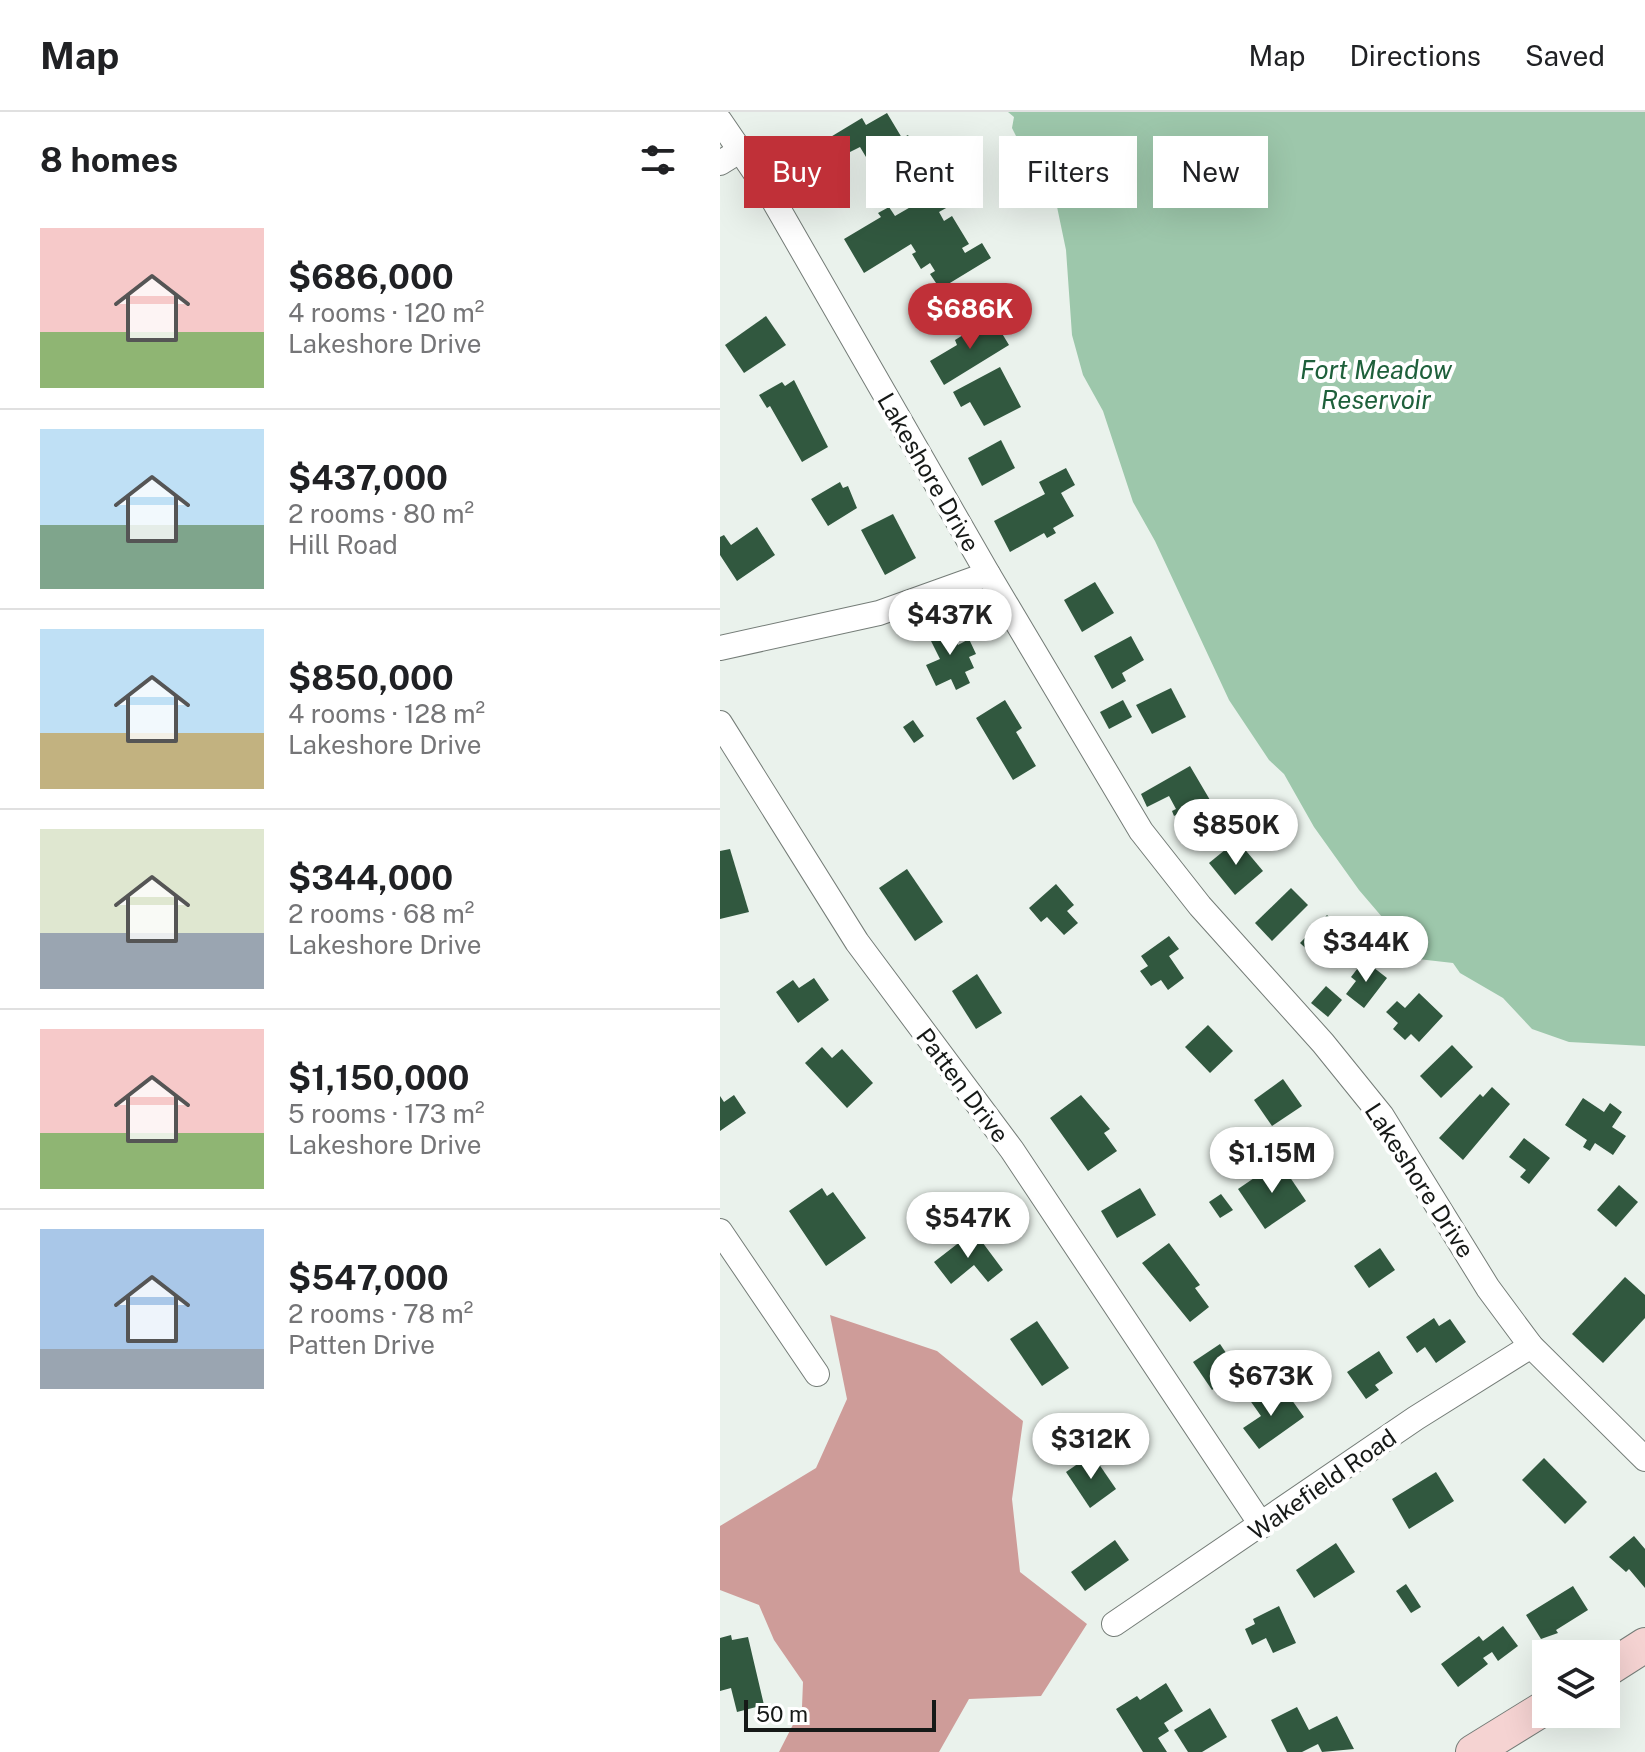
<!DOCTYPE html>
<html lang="en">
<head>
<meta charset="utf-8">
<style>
  body { margin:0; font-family:"Public Sans",sans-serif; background:#f6f6f6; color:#202124; height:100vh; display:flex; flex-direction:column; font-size:30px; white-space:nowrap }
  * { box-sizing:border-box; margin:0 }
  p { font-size:26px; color:#757577 }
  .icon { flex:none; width:44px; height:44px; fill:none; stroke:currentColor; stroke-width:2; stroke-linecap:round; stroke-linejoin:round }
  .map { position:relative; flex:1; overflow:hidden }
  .side { display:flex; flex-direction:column; background:#fff; width:720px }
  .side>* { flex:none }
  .hud { position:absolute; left:24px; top:24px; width:760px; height:72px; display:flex; gap:16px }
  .tools { position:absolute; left:812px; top:1528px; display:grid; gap:16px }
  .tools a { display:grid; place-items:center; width:88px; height:88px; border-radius:0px; background:#fff; box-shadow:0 8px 32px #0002; font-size:40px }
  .scale { position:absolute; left:24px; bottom:20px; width:192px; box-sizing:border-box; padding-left:8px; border:4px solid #161917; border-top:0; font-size:22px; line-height:28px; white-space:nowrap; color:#161917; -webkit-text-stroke:6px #fff; paint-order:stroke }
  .price { position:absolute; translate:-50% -68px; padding:0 18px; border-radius:28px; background:#fff; color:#222; font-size:26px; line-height:52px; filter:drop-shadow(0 2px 4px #0008) }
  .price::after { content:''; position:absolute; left:50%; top:48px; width:24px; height:18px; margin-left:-12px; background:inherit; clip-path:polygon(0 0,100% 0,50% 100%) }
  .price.active { background:#c03038; color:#fff }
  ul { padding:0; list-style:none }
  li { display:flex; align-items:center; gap:24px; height:200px; padding:0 40px }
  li+li { border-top:2px solid #e0e0e0 }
  li span { display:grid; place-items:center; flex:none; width:224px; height:160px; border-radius:0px; color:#555 }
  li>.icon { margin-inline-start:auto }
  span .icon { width:96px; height:96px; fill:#fffc; stroke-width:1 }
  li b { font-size:34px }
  h2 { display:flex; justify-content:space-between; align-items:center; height:96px; padding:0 40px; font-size:34px }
  .chip { padding:0 28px; border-radius:0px; background:#fff; box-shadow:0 8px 32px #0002; font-size:28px; line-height:72px }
  .chip.active { background:#c03038; color:#fff }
  header { display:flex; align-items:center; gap:48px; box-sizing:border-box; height:112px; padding:0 40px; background:#fff; border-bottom:2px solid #e0e0e0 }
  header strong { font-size:38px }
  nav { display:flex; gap:44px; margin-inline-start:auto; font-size:28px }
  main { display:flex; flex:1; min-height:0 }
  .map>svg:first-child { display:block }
  .forest { fill:#ce9c99 }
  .water { fill:#9dc7ab }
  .building { fill:#31583f }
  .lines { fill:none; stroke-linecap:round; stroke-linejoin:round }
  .street-casing { stroke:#747c77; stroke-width:26 }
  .secondary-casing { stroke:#747c77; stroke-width:36 }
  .street { stroke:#fff; stroke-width:24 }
  .secondary { stroke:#f5d3d2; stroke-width:34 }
  .labels { text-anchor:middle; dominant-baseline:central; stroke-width:8; stroke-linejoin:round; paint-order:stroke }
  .street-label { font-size:24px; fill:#161917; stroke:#fff }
  .water-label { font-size:26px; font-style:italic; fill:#1e603b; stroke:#fff }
</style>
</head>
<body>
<header>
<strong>Map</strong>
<nav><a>Map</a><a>Directions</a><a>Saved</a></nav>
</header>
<main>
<section class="side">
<h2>8 homes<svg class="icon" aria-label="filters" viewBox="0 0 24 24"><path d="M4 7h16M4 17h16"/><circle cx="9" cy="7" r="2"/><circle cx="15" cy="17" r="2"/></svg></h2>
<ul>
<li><span style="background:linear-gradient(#f6c9c9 65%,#8fb573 0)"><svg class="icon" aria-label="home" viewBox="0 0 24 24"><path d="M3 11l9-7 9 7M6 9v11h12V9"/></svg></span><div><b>$686,000</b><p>4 rooms · 120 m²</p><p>Lakeshore Drive</p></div></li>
<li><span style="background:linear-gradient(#bfe0f5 60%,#7fa58c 0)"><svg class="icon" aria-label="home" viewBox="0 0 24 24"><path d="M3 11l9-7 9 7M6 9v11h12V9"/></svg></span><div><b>$437,000</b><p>2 rooms · 80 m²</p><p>Hill Road</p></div></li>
<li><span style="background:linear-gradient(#bfe0f5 65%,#c2b280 0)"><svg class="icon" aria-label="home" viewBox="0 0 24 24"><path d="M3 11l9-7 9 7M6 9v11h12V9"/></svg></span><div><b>$850,000</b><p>4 rooms · 128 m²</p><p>Lakeshore Drive</p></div></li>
<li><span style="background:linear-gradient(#dfe7d0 65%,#9aa5b1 0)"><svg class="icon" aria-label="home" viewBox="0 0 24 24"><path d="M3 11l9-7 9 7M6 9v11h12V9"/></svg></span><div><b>$344,000</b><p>2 rooms · 68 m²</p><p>Lakeshore Drive</p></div></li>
<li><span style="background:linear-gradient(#f6c9c9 65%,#8fb573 0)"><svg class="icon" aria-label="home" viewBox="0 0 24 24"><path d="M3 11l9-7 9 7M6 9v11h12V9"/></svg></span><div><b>$1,150,000</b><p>5 rooms · 173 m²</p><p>Lakeshore Drive</p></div></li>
<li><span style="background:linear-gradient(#a9c7e8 75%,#9aa5b1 0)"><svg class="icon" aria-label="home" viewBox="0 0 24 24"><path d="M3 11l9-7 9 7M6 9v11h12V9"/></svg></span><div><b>$547,000</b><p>2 rooms · 78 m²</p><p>Patten Drive</p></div></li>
</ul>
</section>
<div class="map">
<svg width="925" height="1640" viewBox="0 0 925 1640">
  <rect width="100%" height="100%" fill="#eaf2ec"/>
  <path class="forest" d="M110,1203l107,36 86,70 -11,78 8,73 67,52 -46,72 -72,3 -30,53h-160l23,-45 1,-25 -29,-42 -15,-35 -39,-15v-64l96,-58 31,-69z"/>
  <path class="water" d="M288,0h637v934l-76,-4 -37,-13 -29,-31 -43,-25 -7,-10 -35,-4 -59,-69 -45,-63 -30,-53 -15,-14 -40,-60 -74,-159 -22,-39 -30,-91 -20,-36 -11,-40 -6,-85 -21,-101 -29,-13 -4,-8 2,-11z"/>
  <g class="building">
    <path d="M167,1l15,25 6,-3 10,18 -14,8 3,4 -15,10 -3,-5 -11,7 -18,-30 -16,8 3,6 -23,14 -15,-25 53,-32 4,7z"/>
    <path d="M225,75l10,16 -16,9 5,9 8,-5 17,28 -7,4 3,5 17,-10 9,15 -51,31 -10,-15 5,-3 -5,-8 -9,6 -9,-15 4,-2 -5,-8 -47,29 -20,-34 37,-22 -3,-4 11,-6 6,9z"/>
    <path d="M46,204l20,29 -42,28 -19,-28z"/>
    <path d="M272,205l17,28 -65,40 -14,-24 27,-16 -2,-5z"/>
    <path d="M280,255l21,40 -37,19 -14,-24 -9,5 -8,-15z"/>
    <path d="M74,268l34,67 -26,15 -32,-56 -3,2 -8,-13 23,-13 3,4z"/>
    <path d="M281,328l14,28 -33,18 -14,-28z"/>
    <path d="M346,356l9,17 -14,8 13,23 -21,12 3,5 -9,5 -3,-5 -34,19 -16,-31 51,-27 -6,-12z"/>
    <path d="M120,370l3,6 5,-2 9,22 -29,18 -17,-27z"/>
    <path d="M173,402l23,44 -31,17 -24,-45z"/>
    <path d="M37,415l18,28 -38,26 -17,-26v-18l4,-2 7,10z"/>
    <path d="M375,470l19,31 -32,19 -18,-32z"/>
    <path d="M227,509l11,24 11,-6 7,15 -7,3 5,11 -9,4 5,11 -14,7 -5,-11 -15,7 -10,-21 14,-6 -14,-28z"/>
    <path d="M411,524l13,24 -22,13 4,8 -14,8 -18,-33z"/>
    <path d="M451,576l15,29 -34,17 -16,-29z"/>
    <path d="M285,588l17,28 -6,4 20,34 -23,14 -37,-62z"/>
    <path d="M403,588l9,17 -23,12 -9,-17z"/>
    <path d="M193,608l11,16 -10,7 -11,-16z"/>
    <path d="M470,654l30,51 -28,17 -12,-21 -6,3 -2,-5 4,-2 -7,-13 -22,11 -6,-13z"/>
    <path d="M517,728l26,31 -28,24 -26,-32z"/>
    <path d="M10,737l19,63 -29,7v-68z"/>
    <path d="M187,757l36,53 -28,19 -36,-53z"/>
    <path d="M336,772l18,21 -7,6 11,12 -14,12 -17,-18 -6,5 -12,-14z"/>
    <path d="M571,776l17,17 -36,36 -17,-18z"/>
    <path d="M607,803l14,13 -6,6 12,11 -21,22 -26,-24z"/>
    <path d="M449,824l10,13 -10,7 15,22 -16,12 -7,-10 -10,6 -11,-15 8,-5 -7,-10z"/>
    <path d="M644,848l23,18 -23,30 -18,-14 10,-13 -5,-4z"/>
    <path d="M257,862l25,39 -26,16 -24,-38z"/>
    <path d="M94,866l15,22 -31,23 -22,-31 17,-12 6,8z"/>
    <path d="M606,874l16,14 -14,17 -17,-14z"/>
    <path d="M699,881l24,23 -24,26 -8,-8 -6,6 -12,-11 5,-6 -12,-11 11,-11 8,7z"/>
    <path d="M488,913l25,26 -23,22 -25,-26z"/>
    <path d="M732,933l21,22 -32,31 -21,-22z"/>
    <path d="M102,935l10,11 10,-9 31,34 -26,25 -42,-45z"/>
    <path d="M563,967l19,27 -30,20 -18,-26z"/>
    <path d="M772,975l18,17 -47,56 -24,-22 41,-44 3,3z"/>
    <path d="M14,983l12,18 -26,18v-35l4,6z"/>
    <path d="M361,983l29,34 -6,4 13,18 -29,20 -38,-53z"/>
    <path d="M863,986l21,14 6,-9 12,9 -10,15 14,9 -13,19 -18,-12 -5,8 -7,-4 4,-7 -22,-15z"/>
    <path d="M804,1026l26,20 -21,26 -9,-7 6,-7 -17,-13z"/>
    <path d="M559,1049l27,40 -41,28 -27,-40z"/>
    <path d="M899,1073l19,17 -22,25 -19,-17z"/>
    <path d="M102,1076l5,8 6,-4 33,46 -40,28 -37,-55z"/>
    <path d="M420,1076l16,27 -39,23 -16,-27z"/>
    <path d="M501,1082l12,16 -13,8 -11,-16z"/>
    <path d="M254,1119l29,39 -15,12 -14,-17 -23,19 -17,-22z"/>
    <path d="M449,1131l31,42 -5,3 14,19 -19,15 -48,-59z"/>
    <path d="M660,1136l15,22 -26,18 -15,-22z"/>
    <path d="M905,1165l20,18v23l-42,45 -31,-29z"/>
    <path d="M714,1206l5,8 11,-7 16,23 -30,21 -11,-16 -8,6 -11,-16z"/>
    <path d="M317,1209l32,47 -27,18 -32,-47z"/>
    <path d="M500,1232l19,28 -27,18 -19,-28z"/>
    <path d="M659,1239l14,22 -18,12 4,5 -13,9 -19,-27z"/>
    <path d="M543,1276l13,18 13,-10 15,21 -45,32 -16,-21 18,-12 -12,-17z"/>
    <path d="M372,1342l24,35 -26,19 -24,-36z"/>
    <path d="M824,1346l43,44 -22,22 -43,-44z"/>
    <path d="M716,1360l18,29 -45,28 -17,-30z"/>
    <path d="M914,1424l11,13v39l-16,-19 -3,3 -17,-15z"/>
    <path d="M395,1428l14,20 -44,31 -14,-19z"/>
    <path d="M616,1431l19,29 -41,26 -18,-28z"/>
    <path d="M686,1472l15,23 -10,6 -15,-22z"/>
    <path d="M853,1474l15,24 -32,20 2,3 -17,6 -15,-24z"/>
    <path d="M559,1494l17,37 -23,10 -7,-15 -14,7 -7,-16 10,-5 -2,-5z"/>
    <path d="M783,1514l15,20 -20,15 -6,-9 -9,6 5,6 -30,23 -17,-23 38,-28 4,5z"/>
    <path d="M11,1523l1,5 16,-3 16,68 -27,7 -6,-24 -11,3v-53z"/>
    <path d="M446,1571l17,28 -19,12 5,8 -11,7 9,14h-24l-27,-43 21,-13 3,4z"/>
    <path d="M577,1595l12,23 28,-14 17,33 -32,3 -4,-8 -16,8h-15l-16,-32z"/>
    <path d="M490,1596l17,29 -25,15h-14l-14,-22z"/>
  </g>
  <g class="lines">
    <g class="street-casing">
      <g id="street">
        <path d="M0,9l51,75 217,378 153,257 59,75 123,137 59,73 106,172 43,58 114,113"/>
        <path d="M0,51l21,-13"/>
        <path d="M0,536l159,-35 109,-39"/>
        <path d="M0,611l137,219 155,208 250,376"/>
        <path d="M0,1119l97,143"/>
        <path d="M394,1512l302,-206 115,-72"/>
      </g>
    </g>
    <g class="secondary-casing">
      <g id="secondary">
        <path d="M886,1558l39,-25"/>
        <path d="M753,1640l73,-45"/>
      </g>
    </g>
    <use href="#street" class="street"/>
    <use href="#secondary" class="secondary"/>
  </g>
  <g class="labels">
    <g class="street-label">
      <text transform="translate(209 360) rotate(60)">Lakeshore Drive</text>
      <text transform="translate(243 973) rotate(53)">Patten Drive</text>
      <text transform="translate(700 1068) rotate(57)">Lakeshore Drive</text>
      <text transform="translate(602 1372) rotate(-35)">Wakefield Road</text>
    </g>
    <g class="water-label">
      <text x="656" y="257">Fort Meadow<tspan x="656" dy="30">Reservoir</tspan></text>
    </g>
  </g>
</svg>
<div class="tools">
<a><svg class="icon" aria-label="layers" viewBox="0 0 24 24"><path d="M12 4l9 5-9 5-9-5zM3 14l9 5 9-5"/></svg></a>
</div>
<div class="scale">50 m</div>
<b class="price active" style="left:250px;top:239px">$686K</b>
<b class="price" style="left:230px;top:545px">$437K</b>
<b class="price" style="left:516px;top:755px">$850K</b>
<b class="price" style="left:646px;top:872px">$344K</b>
<b class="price" style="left:552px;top:1083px">$1.15M</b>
<b class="price" style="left:248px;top:1148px">$547K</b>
<b class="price" style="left:551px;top:1306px">$673K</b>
<b class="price" style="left:371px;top:1369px">$312K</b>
<div class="hud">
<a class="chip active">Buy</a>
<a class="chip">Rent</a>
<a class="chip">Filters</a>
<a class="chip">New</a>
</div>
</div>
</main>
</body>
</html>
